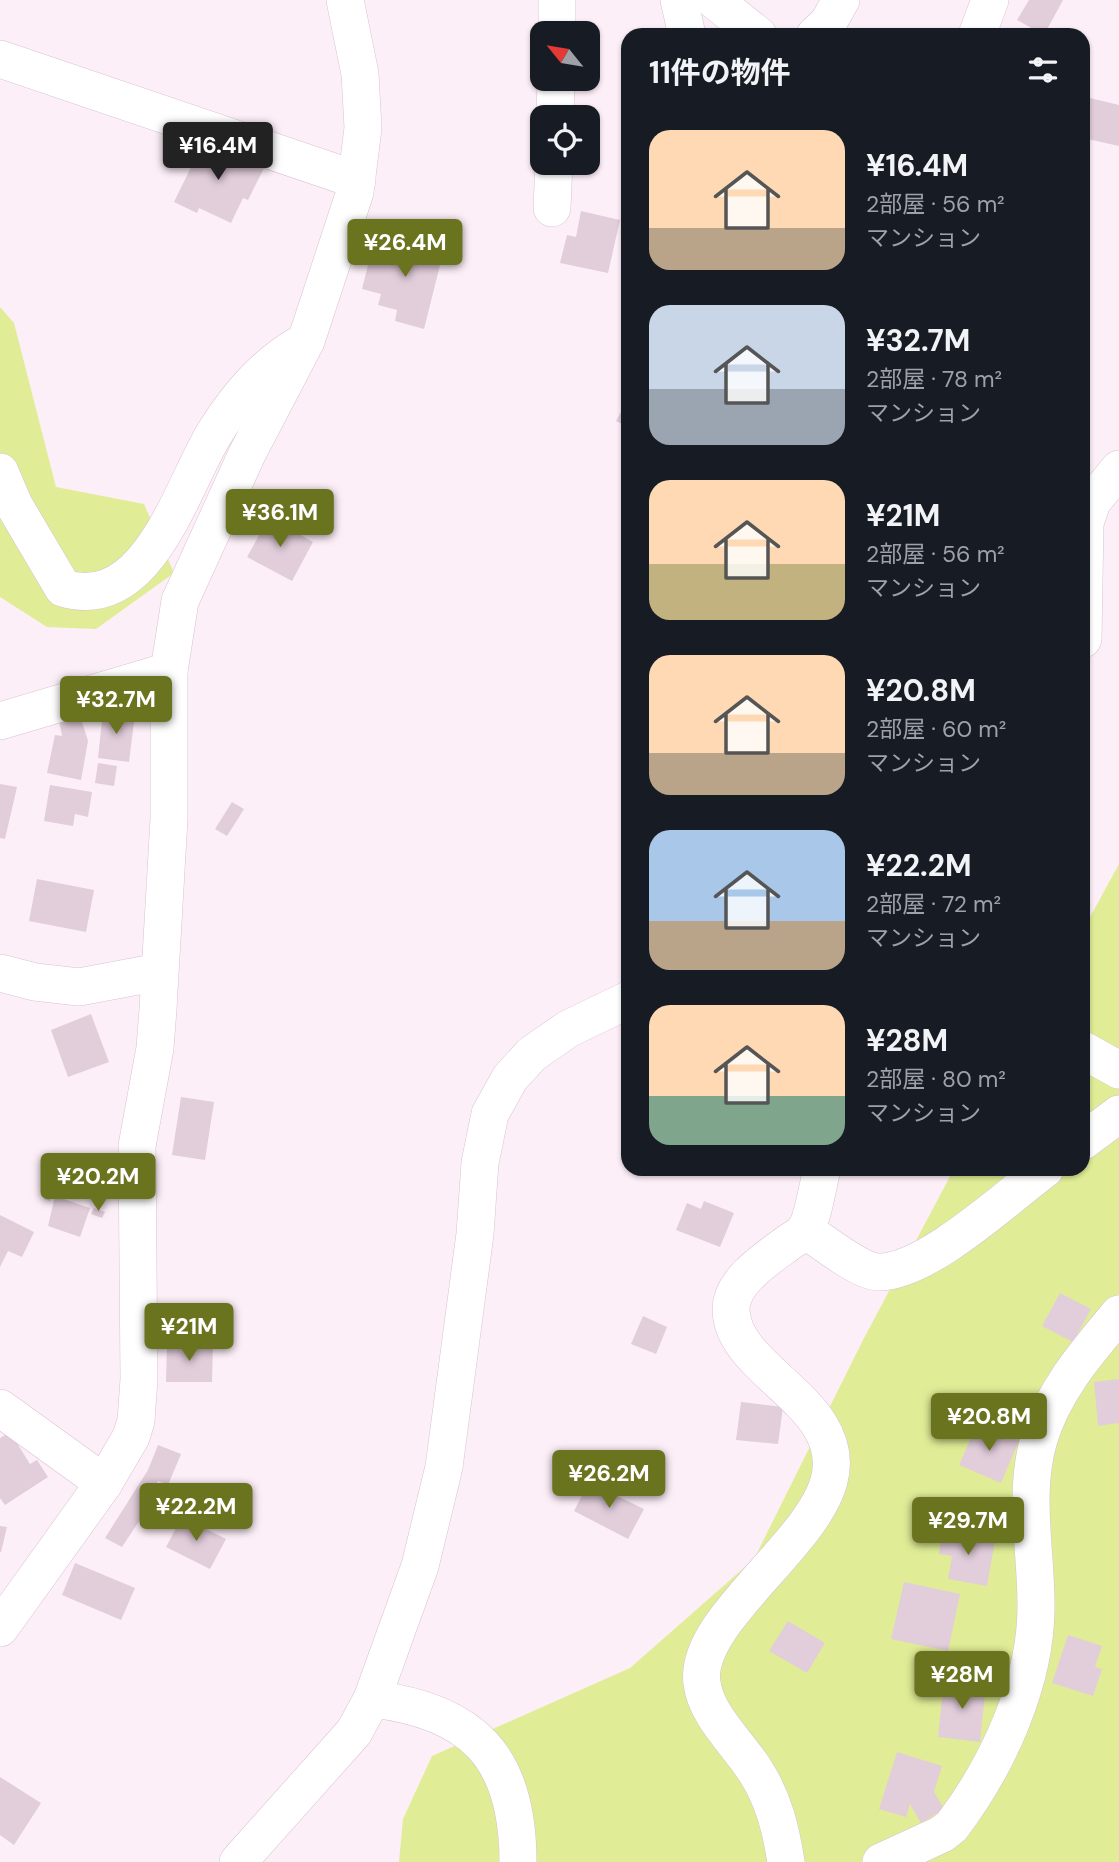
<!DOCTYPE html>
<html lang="ja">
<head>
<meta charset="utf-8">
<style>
  body { margin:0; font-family:"DM Sans","Noto Sans JP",sans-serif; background:#242831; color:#f1f3f6; height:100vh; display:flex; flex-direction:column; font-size:26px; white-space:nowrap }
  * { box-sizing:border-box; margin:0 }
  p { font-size:23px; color:#9ea1a6 }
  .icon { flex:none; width:38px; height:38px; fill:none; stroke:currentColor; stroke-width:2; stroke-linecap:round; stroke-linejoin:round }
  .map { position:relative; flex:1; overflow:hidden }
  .sheet { position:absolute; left:621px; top:28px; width:469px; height:1148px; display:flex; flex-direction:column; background:#171b24; border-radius:21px; box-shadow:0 2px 5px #0004 }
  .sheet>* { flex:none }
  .needle { width:46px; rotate:300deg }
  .tools { position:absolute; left:530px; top:21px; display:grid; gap:14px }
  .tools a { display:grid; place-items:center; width:70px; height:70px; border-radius:14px; background:#171b24; box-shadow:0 2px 5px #0004; font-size:35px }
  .price { position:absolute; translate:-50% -60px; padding:0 16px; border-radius:7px; background:#6a731d; color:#fff; font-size:23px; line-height:46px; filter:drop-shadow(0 2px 4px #0008) }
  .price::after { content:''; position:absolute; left:50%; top:42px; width:21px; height:16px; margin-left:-10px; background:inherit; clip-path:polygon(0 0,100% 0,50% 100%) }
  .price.active { background:#222; color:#fff }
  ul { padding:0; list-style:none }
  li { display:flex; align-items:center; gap:21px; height:175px; padding:0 28px }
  li span { display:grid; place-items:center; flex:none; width:196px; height:140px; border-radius:21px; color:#555 }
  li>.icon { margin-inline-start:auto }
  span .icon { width:84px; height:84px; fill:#fffc; stroke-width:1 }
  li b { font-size:30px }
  h2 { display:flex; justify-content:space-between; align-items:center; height:84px; padding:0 28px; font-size:30px }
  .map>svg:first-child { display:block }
  .green { fill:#e0ed96 }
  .building { fill:#e2cddb }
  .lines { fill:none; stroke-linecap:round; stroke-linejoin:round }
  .minor-casing { stroke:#d7c2d0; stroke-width:38 }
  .minor { stroke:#fff; stroke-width:37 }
</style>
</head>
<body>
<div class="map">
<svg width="1119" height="1862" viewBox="0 0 1119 1862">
  <rect width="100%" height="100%" fill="#fdeff8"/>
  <g class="green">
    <path d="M0,307l14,16 42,164 88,17 30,69 -78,56 -49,-2 -47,-30z"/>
    <path d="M1119,864v998h-720l4,-43 29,-63 198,-88 124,-109 109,-219 91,-171h129v-239z"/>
  </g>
  <g class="building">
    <path d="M1029,0h34l-19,35 -27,-15z"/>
    <path d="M1090,98l29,7v41l-36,-8z"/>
    <path d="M197,143l68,23 -17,34 -5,-2 -12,25 -32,-15 -2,5 -23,-11 19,-39 -5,-2z"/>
    <path d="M581,211l39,9 -12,53 -48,-10 7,-28 9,2z"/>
    <path d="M395,237l49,12 -20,80 -29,-8 2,-11 -19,-5 3,-11 -19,-5 11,-44 19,5z"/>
    <path d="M628,399v28l-12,-6z"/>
    <path d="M269,517l44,25 -21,39 -45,-24z"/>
    <path d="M103,711l32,3 -6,48 -31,-4z"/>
    <path d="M79,712l9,29 -7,39 -34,-7 8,-38 7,1 -3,-16z"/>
    <path d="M98,763l19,3 -3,20 -19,-3z"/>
    <path d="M0,784l17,3 -12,52 -5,-1z"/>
    <path d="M50,785l42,7 -4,25 -13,-3 -2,12 -29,-5z"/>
    <path d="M232,802l12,7 -17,27 -12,-7z"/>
    <path d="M37,879l57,11 -8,42 -57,-11z"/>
    <path d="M1083,951l7,3 -7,13z"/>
    <path d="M91,1014l18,48 -41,15 -17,-47z"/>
    <path d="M181,1097l33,5 -9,58 -33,-5z"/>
    <path d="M70,1154l29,10 -3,7 6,2 -2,6 6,2 -5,16 -44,-15z"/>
    <path d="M47,1189l6,1 -3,11 -6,-2z"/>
    <path d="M55,1196l35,12 -10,29 -32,-11z"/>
    <path d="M704,1201l30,12 -14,34 -44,-17 11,-27 14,6z"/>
    <path d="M94,1208l11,4 -3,6 -11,-4z"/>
    <path d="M0,1215l34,17 -12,25 -14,-6 -8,16z"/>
    <path d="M1060,1293l31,16 -18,33 -31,-16z"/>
    <path d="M643,1316l24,11 -11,27 -25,-10z"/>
    <path d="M167,1343l46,1 -1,38h-46z"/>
    <path d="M1119,1379v44l-21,3 -4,-44z"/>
    <path d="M741,1402l42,5 -5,37 -42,-4z"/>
    <path d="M977,1424l42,17 -18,42 -42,-18z"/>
    <path d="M10,1432l20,32 7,-4 11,17 -43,28 -5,-7v-60z"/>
    <path d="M158,1445l23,9 -13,31 -10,-4 -13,20 2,8 -25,38 -17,-9 43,-68z"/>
    <path d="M589,1482l55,27 -16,30 -54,-28z"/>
    <path d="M182,1517l44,22 -16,30 -44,-22z"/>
    <path d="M0,1526l7,1 -6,25h-1z"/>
    <path d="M942,1531l53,9 -8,46 -39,-7 4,-23 -13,-2z"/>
    <path d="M75,1563l60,25 -14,32 -59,-25z"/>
    <path d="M904,1582l56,12 -12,57 -57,-12z"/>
    <path d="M788,1621l37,22 -18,30 -38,-22z"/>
    <path d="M1068,1635l34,11 -7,21 7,2 -9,27 -41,-13z"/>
    <path d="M944,1680l42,4 -6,58 -42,-5z"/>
    <path d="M897,1752l45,14 -8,26 10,17 -23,14 -11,-19 -4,13 -27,-8z"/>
    <path d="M0,1777l41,26 -27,42 -14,-10z"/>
  </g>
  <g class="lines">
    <g class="minor-casing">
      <g id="minor">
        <path d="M679,0l8,35"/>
        <path d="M714,0l44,35"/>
        <path d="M557,33v-33"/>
        <path d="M815,35l13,-12 13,-23"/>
        <path d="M977,35l13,-35"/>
        <path d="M0,59l357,121"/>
        <path d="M555,117l1,-38"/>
        <path d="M552,208l2,-45"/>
        <path d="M0,472l14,33 49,83c85,26 118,-100 151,-154 22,-36 49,-68 85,-89"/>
        <path d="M1083,639l2,-116 7,-21 27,-33"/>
        <path d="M0,721l169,-50"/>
        <path d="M0,973l35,9 44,5 80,-15"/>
        <path d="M1083,1050l36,20"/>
        <path d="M1083,1141l36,-27"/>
        <path d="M805,1230c17,11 55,42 74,42 48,0 127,-74 166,-103"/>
        <path d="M0,1408l104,75"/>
        <path d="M0,1628l104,-145 27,-46 5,-16 3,-42 -2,-233 18,-98 3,-39 11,-190v-148l11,-70 67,-147 59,-113 49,-149 8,-64 -3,-54 -15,-74"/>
        <path d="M372,1699c101,12 146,58 146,163"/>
        <path d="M238,1862l116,-130 18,-33 48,-133 24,-99 31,-233 5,-71 10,-49 20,-36 22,-24 36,-25 60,-29"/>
        <path d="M786,1862c-5,-32 -12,-62 -30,-90 -17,-28 -50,-56 -54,-89 -9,-61 109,-136 127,-202 21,-78 -98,-109 -98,-172 0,-28 37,-51 57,-66 5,-4 14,-8 17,-13 8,-11 13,-46 17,-61"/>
        <path d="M881,1862l61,-28 10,-8c46,-61 85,-145 84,-222 0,-55 -13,-111 3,-165 14,-48 48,-87 80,-125"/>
      </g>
    </g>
    <use href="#minor" class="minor"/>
  </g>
</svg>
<div class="tools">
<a><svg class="needle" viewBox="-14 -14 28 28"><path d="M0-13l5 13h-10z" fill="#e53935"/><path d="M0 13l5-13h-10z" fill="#9ea1a6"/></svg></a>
<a><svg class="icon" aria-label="locate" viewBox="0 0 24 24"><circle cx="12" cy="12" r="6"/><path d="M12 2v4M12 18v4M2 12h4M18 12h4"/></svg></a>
</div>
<b class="price active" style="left:218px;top:182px">¥16.4M</b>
<b class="price" style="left:405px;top:279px">¥26.4M</b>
<b class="price" style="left:280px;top:549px">¥36.1M</b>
<b class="price" style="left:116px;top:736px">¥32.7M</b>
<b class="price" style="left:98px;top:1213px">¥20.2M</b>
<b class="price" style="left:189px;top:1363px">¥21M</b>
<b class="price" style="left:989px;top:1453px">¥20.8M</b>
<b class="price" style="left:609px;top:1510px">¥26.2M</b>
<b class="price" style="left:196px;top:1543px">¥22.2M</b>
<b class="price" style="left:968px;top:1557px">¥29.7M</b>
<b class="price" style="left:962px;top:1711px">¥28M</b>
<section class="sheet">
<h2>11件の物件<svg class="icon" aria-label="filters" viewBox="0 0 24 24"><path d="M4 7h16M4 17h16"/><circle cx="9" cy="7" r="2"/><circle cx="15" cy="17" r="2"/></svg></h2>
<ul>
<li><span style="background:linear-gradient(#ffd9b3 70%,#b9a48a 0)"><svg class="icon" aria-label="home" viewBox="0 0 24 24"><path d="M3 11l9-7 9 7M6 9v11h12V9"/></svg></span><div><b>¥16.4M</b><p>2部屋 · 56 m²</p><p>マンション</p></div></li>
<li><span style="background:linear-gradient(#c9d6e8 60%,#9aa5b1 0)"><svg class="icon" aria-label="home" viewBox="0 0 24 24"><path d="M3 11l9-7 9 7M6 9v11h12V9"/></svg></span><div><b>¥32.7M</b><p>2部屋 · 78 m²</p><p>マンション</p></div></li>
<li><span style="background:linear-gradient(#ffd9b3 60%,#c2b280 0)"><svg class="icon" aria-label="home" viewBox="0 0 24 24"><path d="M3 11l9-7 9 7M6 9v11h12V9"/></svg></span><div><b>¥21M</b><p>2部屋 · 56 m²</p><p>マンション</p></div></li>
<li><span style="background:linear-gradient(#ffd9b3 70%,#b9a48a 0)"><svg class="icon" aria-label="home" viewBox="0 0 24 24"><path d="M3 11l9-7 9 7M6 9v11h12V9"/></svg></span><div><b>¥20.8M</b><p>2部屋 · 60 m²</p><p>マンション</p></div></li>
<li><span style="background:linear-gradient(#a9c7e8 65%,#b9a48a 0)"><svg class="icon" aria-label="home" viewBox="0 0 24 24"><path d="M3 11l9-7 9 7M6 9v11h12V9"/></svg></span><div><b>¥22.2M</b><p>2部屋 · 72 m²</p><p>マンション</p></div></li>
<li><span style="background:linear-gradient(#ffd9b3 65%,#7fa58c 0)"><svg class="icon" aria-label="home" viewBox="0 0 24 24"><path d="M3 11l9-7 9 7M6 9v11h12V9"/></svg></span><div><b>¥28M</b><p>2部屋 · 80 m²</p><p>マンション</p></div></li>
</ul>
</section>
</div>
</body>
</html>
